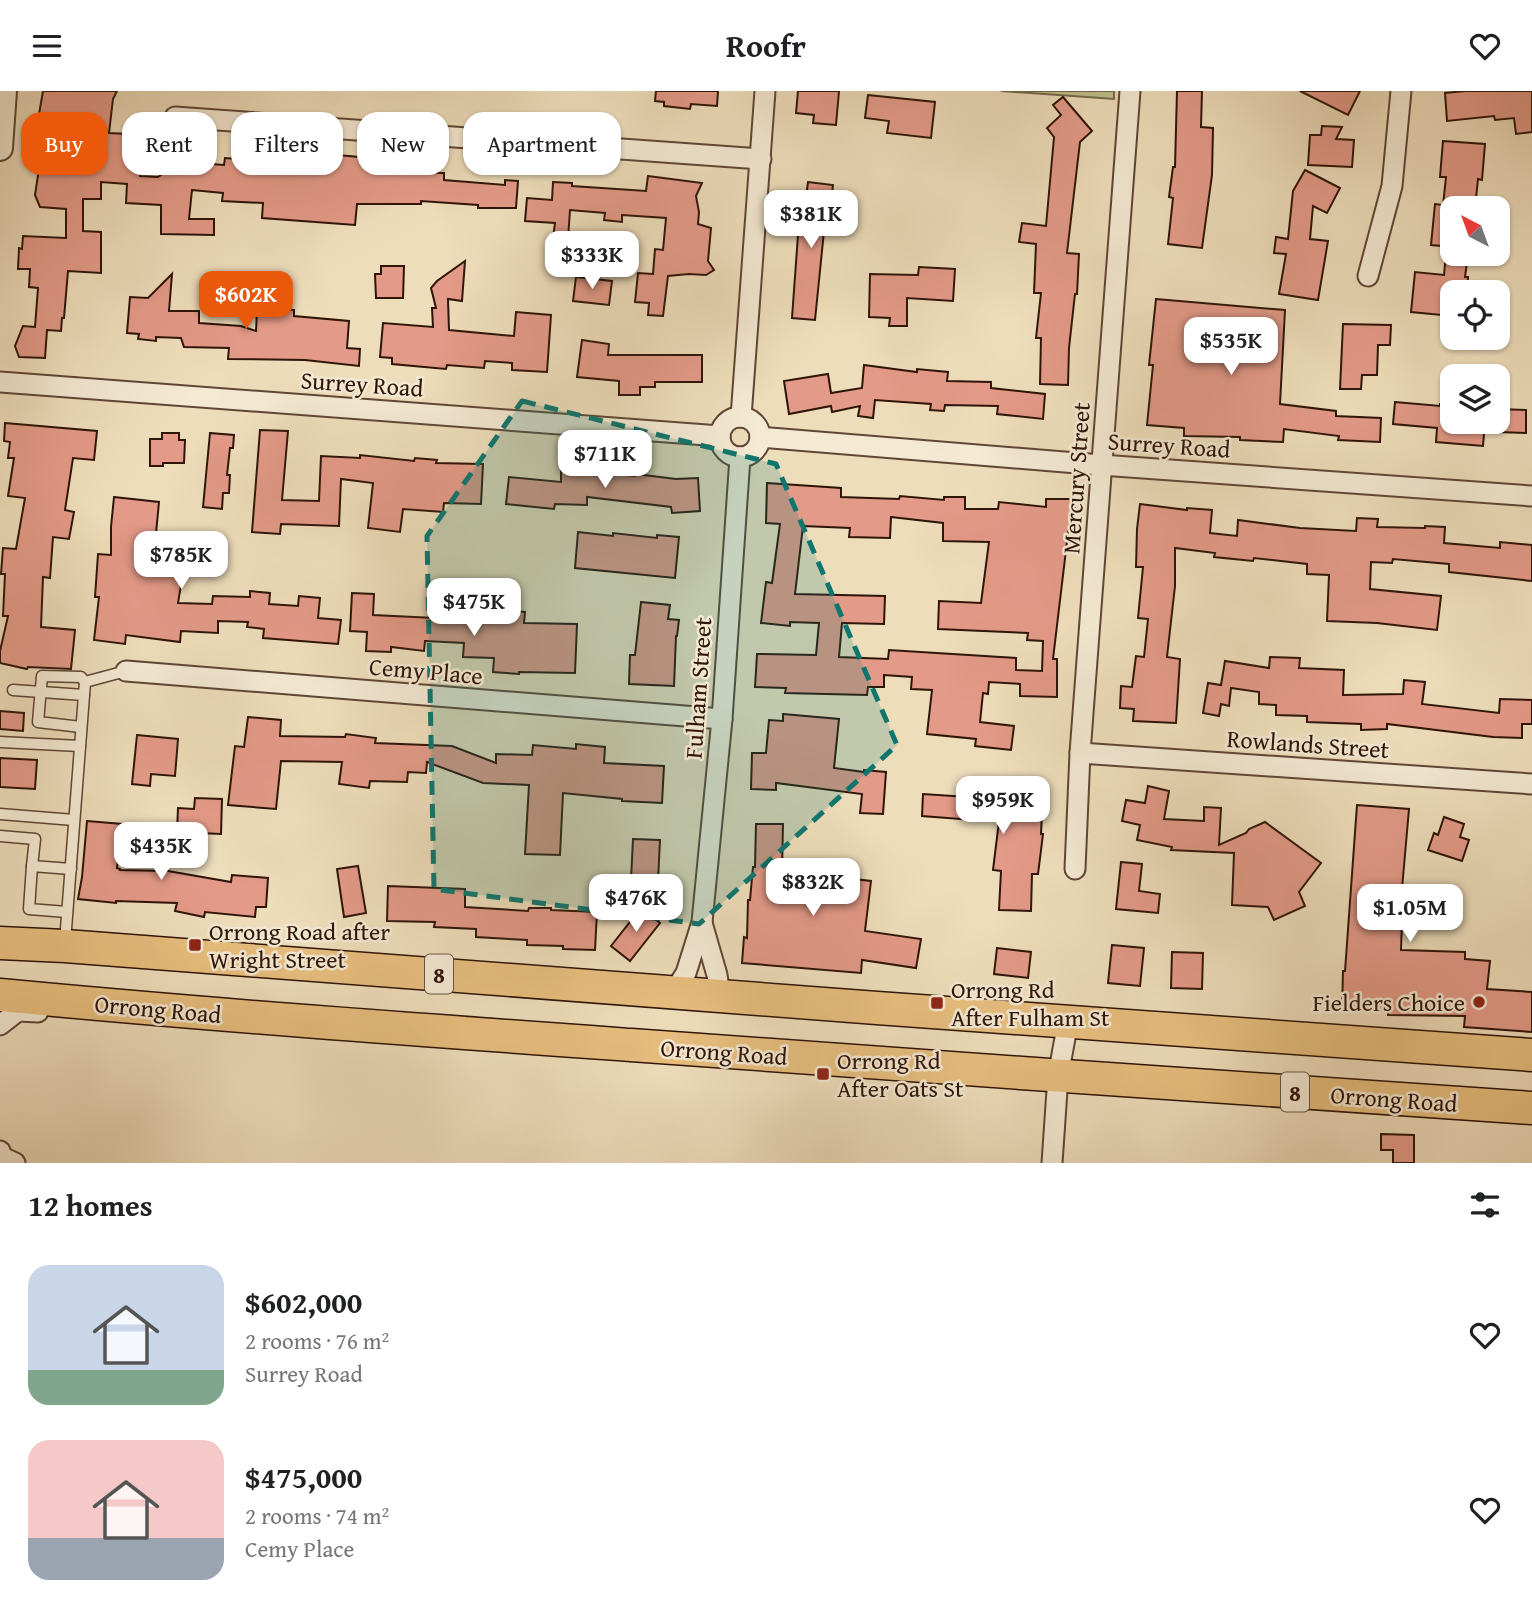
<!DOCTYPE html>
<html lang="en">
<head>
<meta charset="utf-8">
<style>
  body { margin:0; font-family:"Gentium Book Plus",serif; background:#f6f6f6; color:#202124; height:100vh; display:flex; flex-direction:column; font-size:26px; white-space:nowrap }
  * { box-sizing:border-box; margin:0 }
  p { font-size:23px; color:#757577 }
  .icon { flex:none; width:38px; height:38px; fill:none; stroke:currentColor; stroke-width:2; stroke-linecap:round; stroke-linejoin:round }
  .map { position:relative; height:1072px; overflow:hidden }
  .panel { display:flex; flex-direction:column; background:#fff; flex:1 }
  .panel>* { flex:none }
  .guide { position:absolute; left:21px; top:21px; width:700px; height:63px; display:flex; gap:14px }
  .needle { width:46px; rotate:319deg }
  .fabs { position:absolute; left:1440px; top:105px; display:grid; gap:14px }
  .fabs a { display:grid; place-items:center; width:70px; height:70px; border-radius:14px; background:#fff; box-shadow:0 2px 5px #0004; font-size:35px }
  .price { position:absolute; translate:-50% -60px; padding:0 16px; border-radius:14px; background:#fff; color:#222; font-size:23px; line-height:46px; filter:drop-shadow(0 2px 4px #0008) }
  .price::after { content:''; position:absolute; left:50%; top:42px; width:21px; height:16px; margin-left:-10px; background:inherit; clip-path:polygon(0 0,100% 0,50% 100%) }
  .price.active { background:#ea580c; color:#fff }
  ul { padding:0; list-style:none }
  li { display:flex; align-items:center; gap:21px; height:175px; padding:0 28px }
  li span { display:grid; place-items:center; flex:none; width:196px; height:140px; border-radius:21px; color:#555 }
  li>.icon { margin-inline-start:auto }
  span .icon { width:84px; height:84px; fill:#fffc; stroke-width:1 }
  li b { font-size:30px }
  h2 { display:flex; justify-content:space-between; align-items:center; height:84px; padding:0 28px; font-size:30px }
  .tag { padding:0 24px; border-radius:21px; background:#fff; box-shadow:0 2px 5px #0004; font-size:24px; line-height:63px }
  .tag.active { background:#ea580c; color:#fff }
  header { display:flex; justify-content:space-between; align-items:center; height:91px; padding:0 28px; background:#fff; font-size:32px; font-weight:600 }
  .map>svg:first-child { display:block }
  .green { fill:#bebf8d; stroke:#766a4a; stroke-width:2 }
  .building { fill:#e39a88; stroke:#2f1408; stroke-width:2; fill-rule:evenodd }
  .lines { fill:none; stroke-linecap:round; stroke-linejoin:round }
  .service-casing { stroke:#5f4635; stroke-width:13 }
  .minor-casing { stroke:#5f4635; stroke-width:23 }
  .tertiary-casing { stroke:#5f4635; stroke-width:28 }
  .trunk-casing { stroke:#2f1408; stroke-width:35 }
  .service { stroke:#f4e9d3; stroke-width:10 }
  .minor { stroke:#f4e9d3; stroke-width:19 }
  .tertiary { stroke:#f4e9d3; stroke-width:24 }
  .trunk { stroke:#e7be7e; stroke-width:32 }
  .marked { fill:#0f766e; fill-opacity:0.2; stroke:#0f766e; stroke-width:5; stroke-dasharray:14 9; stroke-linejoin:round }
  .poi-dot { fill:#8f2418; stroke:#f4e9d3; stroke-width:2.5 }
  .labels { text-anchor:middle; dominant-baseline:central; stroke-width:5; stroke-linejoin:round; paint-order:stroke }
  .shield { fill:#f4e9d3; stroke:#6a5445; stroke-width:2 }
  .shield-label { font-size:23px; font-weight:bold; fill:#2f1408 }
  .street-label { font-size:24px; fill:#2f1408; stroke:#f4e9d3 }
  .poi-label { font-size:24px; fill:#2f1408; stroke:#f4e9d3; text-anchor:start }
</style>
</head>
<body>
<header><svg class="icon" aria-label="menu" viewBox="0 0 24 24"><path d="M4 6h16M4 12h16M4 18h16"/></svg>Roofr<svg class="icon" aria-label="heart" viewBox="0 0 24 24"><path d="M12 20l-8-8c-3-5 5-10 8-4 3-6 11-1 8 4z"/></svg></header>
<div class="map">
<svg width="1532" height="1072" viewBox="0 0 1532 1072">
  <rect width="100%" height="100%" fill="#edb"/>
  <filter id="stains"><feTurbulence type="fractalNoise" baseFrequency=".00286" numOctaves="4"/><feColorMatrix values="0 0 0 0 .2 0 0 0 0 .09 0 0 0 0 .02 0 0 0 .5 -.17"/></filter>
  <radialGradient id="worn" r=".72"><stop offset=".6" stop-color="#630" stop-opacity="0"/><stop offset="1" stop-color="#630" stop-opacity=".3"/></radialGradient>
  <path class="green" d="M1001,0h113v8z"/>
  <g class="building">
    <path d="M43,0h74l-4,8 -4,34 19,1 -2,26h6v8h8v8l18,1 15,-11 23,2 1,-5 27,2 1,-7 43,3 1,-11 19,2 -1,4 39,4 1,-6 32,3v4l2,1v3h29v7l54,1v7l61,5v-5l13,1 -2,27h-38v-3l-57,-4v3h-64l-2,21 -93,-7 1,-15 -41,-2 1,-8 -31,-3 -3,29h25v16l-53,-1v-29l-35,-2 1,-19 -26,-2v17h-18v32l18,1v41l-33,-2 -4,47h-2l-1,13 -14,-1 -2,28 -26,-1 -4,-11 8,-20 12,1 3,-39 -9,-1 1,-18h-12l1,-21 3,1 1,-13 43,2v-29l-26,-2 -5,-12 3,-20 4,-11 -10,-9z"/>
    <path d="M656,0h62l-1,15 -26,-2 -1,5 -26,-3v-4l-9,-1z"/>
    <path d="M798,0h41l-3,34 -23,-2 1,-8 -18,-2z"/>
    <path d="M1177,0h25l-1,36 12,1 -1,47 -10,73 -34,-4 5,-46 -4,-1 4,-30h2z"/>
    <path d="M1300,0h60l-12,24z"/>
    <path d="M1465,0h67v41l-16,2 -2,-16 -19,2 -1,-4 -47,5 -2,-28z"/>
    <path d="M868,4l67,7 -4,36 -44,-5 2,-12 -24,-3z"/>
    <path d="M1063,6l29,34 -12,11 -13,111 12,1 -2,40h-2l-6,54 -1,37 -28,-1 1,-46h-5l5,-45h-7l2,-49 -17,-2 3,-19 24,3 8,-89 -7,-9 14,-13 -8,-10z"/>
    <path d="M1322,35l20,1 -6,12 18,1 -2,27 -44,-2 2,-30h11z"/>
    <path d="M1443,50l42,3 -3,36 -4,-1 -3,29h-23v39l-21,-2 4,-41 8,1 3,-28h-6z"/>
    <path d="M1305,79l35,18 -13,25 -14,-7 -3,33 18,2 -10,59 -39,-6 7,-40 -12,-1 2,-16 12,2 5,-48z"/>
    <path d="M648,85l54,7 -6,13 3,16 -1,12 13,4 -3,33 6,9 -8,5 -17,-1 -21,2 -5,40 -15,-1 1,-12 -14,-1 3,-29 15,1 2,-25 8,1 3,-32 -44,-3v7l-18,-2 1,-7 -35,-3 -2,29 -15,-1 2,-15 -30,-2 2,-23 25,2 1,-18 19,1v3l74,5z"/>
    <path d="M808,91l25,3 -6,46h-3l-9,89 -23,-2 6,-83h3z"/>
    <path d="M1446,163h22l-3,23h3l-1,15h-15v24l-41,-4 4,-40 29,3z"/>
    <path d="M465,170l-3,40 -14,-2 1,31 65,6 2,-24 35,3 -4,57 -35,-2v-7l-27,-2 -1,7 -37,-3 -1,4 -54,-5v-6l-12,-1 3,-34 50,4 -1,-19h4l-5,-20 6,-7z"/>
    <path d="M381,175h23l-1,32h-27l-1,-24h6z"/>
    <path d="M919,176l36,2 -2,32 -46,-3v28h-18l1,-8 -21,-1 1,-43 48,1z"/>
    <path d="M172,183l-3,37h30v12l42,3 15,5 2,-42 23,1 -1,19 14,1v6l55,5 -2,27 13,1 -1,17 -54,-6 -77,-1 1,-11 -45,-1 -3,-9 -25,-1v4l-18,-2 1,-5 -12,-1 3,-36 18,1z"/>
    <path d="M576,186l36,4 -3,24 -36,-4z"/>
    <path d="M1156,208l129,11 -5,94 56,7v5l45,2 -1,24 -42,-2 1,-4 -55,-7 -1,13 -43,-2v-3l-56,-1v-8l-37,-3 6,-60h-4z"/>
    <path d="M1343,233l48,1 -1,20h-12l-1,30h-15l-1,14h-21z"/>
    <path d="M582,249l27,4 -1,11h94v27h-47v5h-15v8h-21v-14l-42,-4z"/>
    <path d="M864,274l53,7v-3l31,3 -1,9 44,1v6l54,6 -2,25 -46,-5 1,-8 -53,-1 -1,6 -14,-1 1,-6 -56,-4 -2,18 -15,-2 2,-10 -28,6 -1,-6 -42,8 -5,-33 44,-7 3,19 31,-5z"/>
    <path d="M1395,311l45,4v-2l12,1v17h33l-2,24 -47,-4 1,-14 -44,-4z"/>
    <path d="M1498,318l28,1v23l-28,-1z"/>
    <path d="M5,332l92,8 -3,29 -21,-2 -8,52 9,2 -5,27 -16,-2 -3,41 -7,-1 -2,50 34,3 -4,39 -43,-2 -1,2 -27,-6v-12l8,-35h-5l2,-42h-4l2,-26 13,1 9,-51 -17,-2 6,-38h-6l2,-16 -6,-1z"/>
    <path d="M260,339l28,1 -6,69 37,1 2,-45 39,2v-3l54,6 1,-3 22,2 -1,3 47,1 -2,40 -37,-1 -1,9 -40,-3 -3,23 -32,-4 5,-45 -32,-4 -2,47 -58,-2 -1,10 -28,-2z"/>
    <path d="M162,342h17v7h6l-1,23h-21v3h-13v-27h12z"/>
    <path d="M210,342l24,2 -1,13h-3l-3,27h3l-1,18h-6l-1,16 -19,-2z"/>
    <path d="M561,373h16v9h30l28,3v-2l41,5 22,-1 2,33 -28,2 -1,-6 -84,-10v8l-32,-1 -1,5 -48,-5 3,-27 52,5z"/>
    <path d="M767,392l74,5v9l58,2 1,-3 44,4v-3h21v12h33l1,-7 47,5v-8h29v26h-6l-16,134h4v38l-37,-1v-12l-31,-2 -1,12 -5,-1 -3,29 34,4 -3,24 -36,-4 1,-7 -49,-5 5,-44 -21,-1 1,-12 -28,-2v12h-16l-1,8 -82,-2 1,-5 -31,-1 2,-33 59,1 3,-32 -29,-1v4l-29,-3 5,-41 6,1 8,-59 -14,-1zM891,426l52,6v18l46,1 -8,61 -42,-2 -1,28 90,4 -1,7 16,1 -1,30 -26,-1v-12l-127,-8 -1,9 -49,-2 3,-34 42,1 1,-28 -90,-2 8,-68 47,2 -1,9 41,1z"/>
    <path d="M114,406l45,5 -4,42 33,-1 -10,60 34,1 1,-8 37,1v-6l20,2 -1,11 29,2 1,-10 21,2 -2,20 23,2 -3,24 -75,-6 1,-9 -17,-2 1,-5 -30,-1v12l-37,-2 -1,11 -54,-7 -1,9 -31,-4 5,-43h-4l3,-43 13,1v-28z"/>
    <path d="M1140,413l47,6v-2l25,2 -2,23 27,3 1,-16 62,8 56,3 1,-13 21,1 -1,8 48,1v-2l20,1 -1,16 56,5v-6l32,3v36l-83,-9v-8l-56,-5 -1,4 -21,-1 -1,27 71,7 -4,34 -60,-7 -50,-2 2,-46 -22,-1v-10l-53,-6 -1,3 -39,-4 1,-4 -40,-5v38l-8,71 13,2 -4,64 -43,-2 1,-12 -14,-1 1,-22 11,1 4,-31 8,1 4,-38 -10,-1 5,-51h-7l1,-38z"/>
    <path d="M578,441l35,4v-3l44,5v-3l22,2 -4,41 -100,-10z"/>
    <path d="M352,502l22,1 -1,21 125,6 1,-11 26,2 -1,11 53,1 -2,49 -56,-1v2l-26,-2 1,-14 -31,-1 1,-14 -39,-2 -1,10 -33,-4v5l-25,-1 1,-19 -17,-1z"/>
    <path d="M641,511l29,3 -2,14 11,1 -2,16h-1l-2,50 -45,-2 1,-29h5z"/>
    <path d="M1270,566l30,1 -1,10 45,2 -1,25 60,-1 1,-14 21,2 -3,22 77,9 1,-14 32,1v24h-10v14l-29,-1 -106,-13v5l-26,1v-6l-54,-2v-6l-31,-1v-10l-17,-1v-12l-28,-4 -2,18 -8,-2 -2,12 -16,-3 5,-30 13,2 4,-24 44,7z"/>
    <path d="M0,620l24,2 -1,18 -23,-2z"/>
    <path d="M783,623l56,5 -5,49 30,4v-2l22,2 -3,42 -23,-1 2,-19 -86,-11v7l-25,-1 1,-36h14l3,-33 14,1z"/>
    <path d="M248,626l33,3 -1,16 65,1 1,-3 30,4 -1,5 77,3 44,17v-9l36,1 1,-10 43,4v-5l29,3 -1,16 60,3 -2,37 -40,-2v-2l-59,-6 -3,62 -35,-1 4,-69 -46,-2 -56,-21 -1,11 -18,-1 -1,10 -37,-1 -1,7 -30,-4 3,-22 -61,-1 -5,48 -48,-4 7,-59 9,1z"/>
    <path d="M137,644l41,4 -3,37 -24,-2 -1,12 -18,-2z"/>
    <path d="M0,667l37,2 -2,29 -35,-2z"/>
    <path d="M1148,695l21,5 -5,28 40,2v-14l17,1 -2,37 27,-12 3,-4 16,-7 56,41 -22,29 6,14 -31,14 -6,-13 -36,-2 2,-52 -63,-3 1,-3 -35,-7 3,-15 -18,-4 4,-21 19,3z"/>
    <path d="M969,698l44,3v-2l30,2 -2,42h2l-5,40h-6l-1,37 -32,-1 2,-39 -8,-1 7,-57 -27,-1v8l-51,-4 1,-22 45,3z"/>
    <path d="M195,707l27,1 -1,35 -44,-2 1,-24 16,1z"/>
    <path d="M1357,714l52,4 -10,114h3l-1,27 64,2v7l25,2 -3,28 45,3v40l-68,-5 1,-11 -77,-1v-4h-46l1,-40h2z"/>
    <path d="M1444,726l20,7 -4,13 9,3 -7,21 -34,-11 6,-17 4,2z"/>
    <path d="M87,730l35,3 -5,44 3,1v1l48,1 63,11 1,-7 36,3 -2,29h-10l-1,10 -50,-5 -1,5 -29,-6 2,-8 -61,-2v2l-38,-4 4,-22z"/>
    <path d="M756,733h27l-1,47 89,10 -6,50 56,8 -5,29 -54,-8 -1,13 -119,-10 2,-26 3,1 1,-38h2l3,-33h2z"/>
    <path d="M633,748l27,1 -2,41 -27,-1z"/>
    <path d="M1121,771l21,2 -3,27 21,3 -2,19 -42,-4z"/>
    <path d="M358,775l8,47 -22,4 -7,-48z"/>
    <path d="M388,795l77,3v18l63,4 1,-3h22v2l46,2 -2,38 -32,-1v-3l-36,-1v-5l-51,-3v-8l-42,-2 1,-5 -48,-1z"/>
    <path d="M641,817l19,15 -30,38 -19,-15z"/>
    <path d="M1112,854l32,3 -4,38 -32,-3z"/>
    <path d="M997,857l34,4 -3,26 -34,-4z"/>
    <path d="M1172,861l31,1 -1,36 -31,-1z"/>
    <path d="M1381,1043l33,1v28h-21v-13h-12z"/>
  </g>
  <g class="lines">
    <g class="service-casing">
      <g id="service">
        <path d="M13,599l71,5"/>
        <path d="M81,636l-43,-5 4,-46 39,1 4,5 41,-11"/>
        <path d="M0,651l80,4"/>
        <path d="M0,723l74,6"/>
        <path d="M0,745l35,3 -3,27"/>
        <path d="M67,821l-38,-3 3,-43 39,3"/>
        <path d="M65,851l20,-260"/>
      </g>
    </g>
    <g class="minor-casing">
      <g id="minor">
        <path d="M175,26l586,42"/>
        <path d="M1368,185l24,-90 9,-95"/>
        <path d="M0,291l720,54"/>
        <circle cx="740" cy="346" r="20"/>
        <path d="M741,326l24,-326"/>
        <path d="M760,346l341,28 431,31"/>
        <path d="M126,580l596,48"/>
        <path d="M1080,662l452,31"/>
        <path d="M1075,778l5,-116 50,-662"/>
        <path d="M702,832l15,52 3,20"/>
        <path d="M674,901l12,-19 16,-51 20,-203 18,-262"/>
        <path d="M0,934l18,-14 20,1"/>
        <path d="M0,1060l2,6 13,6"/>
        <path d="M1052,1072l6,-87 10,-54"/>
      </g>
    </g>
    <g class="tertiary-casing">
      <path id="tertiary" d="M0,57l4,-57"/>
    </g>
    <g class="trunk-casing">
      <g id="trunk">
        <path d="M0,852l65,3 812,62 655,47"/>
        <path d="M0,904c210,20 421,35 631,50 300,22 601,43 901,63"/>
      </g>
    </g>
    <use href="#service" class="service"/>
    <use href="#minor" class="minor"/>
    <use href="#tertiary" class="tertiary"/>
    <use href="#trunk" class="trunk"/>
  </g>
  <path class="marked" d="M522,310l254,63 121,281 -198,179 -265,-35 -7,-353z"/>
  <g class="poi-dot">
    <rect x="188" y="847" width="14" height="14" rx="3.5"/>
    <circle cx="1479" cy="911" r="7"/>
    <rect x="930" y="905" width="14" height="14" rx="3.5"/>
    <rect x="816" y="976" width="14" height="14" rx="3.5"/>
  </g>
  <g class="labels">
    <g class="shield">
      <rect x="425" y="863.5" width="28" height="39" rx="5"/>
      <rect x="1281" y="981.5" width="28" height="39" rx="5"/>
    </g>
    <g class="shield-label">
      <text x="439" y="883">8</text>
      <text x="1295" y="1001">8</text>
    </g>
    <g class="street-label">
      <text transform="translate(362 293) rotate(4)">Surrey Road</text>
      <text transform="translate(1169 354) rotate(4)">Surrey Road</text>
      <text transform="translate(1076 387) rotate(-86)">Mercury Street</text>
      <text transform="translate(426 580) rotate(5)">Cemy Place</text>
      <text transform="translate(698 597) rotate(-86)">Fulham Street</text>
      <text transform="translate(1308 653) rotate(4)">Rowlands Street</text>
      <text transform="translate(158 918) rotate(5)">Orrong Road</text>
      <text transform="translate(724 961) rotate(4)">Orrong Road</text>
      <text transform="translate(1394 1008) rotate(4)">Orrong Road</text>
    </g>
    <g class="poi-label">
      <text x="209" y="840">Orrong Road after<tspan x="209" dy="28">Wright Street</tspan></text>
      <text x="951" y="898">Orrong Rd<tspan x="951" dy="28">After Fulham St</tspan></text>
      <text x="1465" y="911" text-anchor="end">Fielders Choice</text>
      <text x="837" y="969">Orrong Rd<tspan x="837" dy="28">After Oats St</tspan></text>
    </g>
  </g>
  <rect width="100%" height="100%" filter="url(#stains)"/>
  <rect width="100%" height="100%" fill="url(#worn)"/>
</svg>
<div class="fabs">
<a><svg class="needle" viewBox="-14 -14 28 28"><path d="M0-13l5 13h-10z" fill="#e53935"/><path d="M0 13l5-13h-10z" fill="#757577"/></svg></a>
<a><svg class="icon" aria-label="locate" viewBox="0 0 24 24"><circle cx="12" cy="12" r="6"/><path d="M12 2v4M12 18v4M2 12h4M18 12h4"/></svg></a>
<a><svg class="icon" aria-label="layers" viewBox="0 0 24 24"><path d="M12 4l9 5-9 5-9-5zM3 14l9 5 9-5"/></svg></a>
</div>
<b class="price" style="left:811px;top:159px">$381K</b>
<b class="price" style="left:592px;top:200px">$333K</b>
<b class="price active" style="left:246px;top:240px">$602K</b>
<b class="price" style="left:1231px;top:286px">$535K</b>
<b class="price" style="left:605px;top:399px">$711K</b>
<b class="price" style="left:181px;top:500px">$785K</b>
<b class="price" style="left:474px;top:547px">$475K</b>
<b class="price" style="left:1003px;top:745px">$959K</b>
<b class="price" style="left:161px;top:791px">$435K</b>
<b class="price" style="left:813px;top:827px">$832K</b>
<b class="price" style="left:636px;top:843px">$476K</b>
<b class="price" style="left:1410px;top:853px">$1.05M</b>
<div class="guide">
<a class="tag active">Buy</a>
<a class="tag">Rent</a>
<a class="tag">Filters</a>
<a class="tag">New</a>
<a class="tag">Apartment</a>
</div>
</div>
<section class="panel">
<h2>12 homes<svg class="icon" aria-label="filters" viewBox="0 0 24 24"><path d="M4 7h16M4 17h16"/><circle cx="9" cy="7" r="2"/><circle cx="15" cy="17" r="2"/></svg></h2>
<ul>
<li><span style="background:linear-gradient(#c9d6e8 75%,#7fa58c 0)"><svg class="icon" aria-label="home" viewBox="0 0 24 24"><path d="M3 11l9-7 9 7M6 9v11h12V9"/></svg></span><div><b>$602,000</b><p>2 rooms · 76 m²</p><p>Surrey Road</p></div><svg class="icon" aria-label="heart" viewBox="0 0 24 24"><path d="M12 20l-8-8c-3-5 5-10 8-4 3-6 11-1 8 4z"/></svg></li>
<li><span style="background:linear-gradient(#f6c9c9 70%,#9aa5b1 0)"><svg class="icon" aria-label="home" viewBox="0 0 24 24"><path d="M3 11l9-7 9 7M6 9v11h12V9"/></svg></span><div><b>$475,000</b><p>2 rooms · 74 m²</p><p>Cemy Place</p></div><svg class="icon" aria-label="heart" viewBox="0 0 24 24"><path d="M12 20l-8-8c-3-5 5-10 8-4 3-6 11-1 8 4z"/></svg></li>
</ul>
</section>
</body>
</html>
